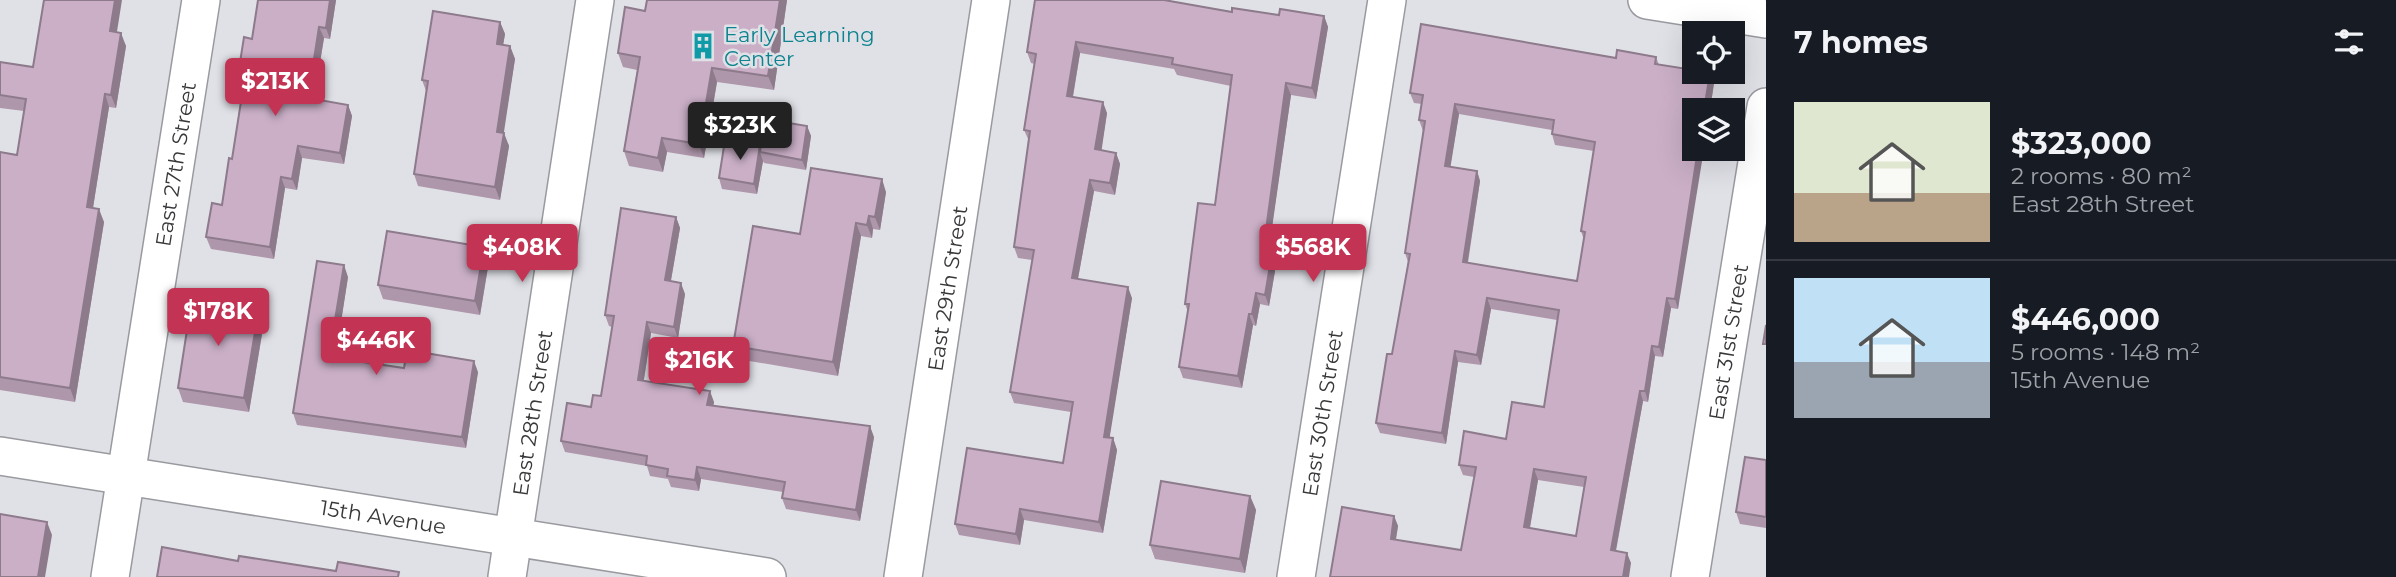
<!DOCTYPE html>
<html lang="en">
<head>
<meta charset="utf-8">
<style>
  body { margin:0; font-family:Montserrat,sans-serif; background:#242831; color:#f1f3f6; height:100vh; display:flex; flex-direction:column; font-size:26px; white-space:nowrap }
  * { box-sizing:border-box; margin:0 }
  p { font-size:23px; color:#9ea1a6 }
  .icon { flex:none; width:38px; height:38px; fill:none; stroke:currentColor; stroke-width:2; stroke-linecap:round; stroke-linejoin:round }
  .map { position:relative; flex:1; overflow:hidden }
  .drawer { display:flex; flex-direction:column; background:#171b24; width:630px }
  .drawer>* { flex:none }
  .fabs { position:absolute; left:1682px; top:21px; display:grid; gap:14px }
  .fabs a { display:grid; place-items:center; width:63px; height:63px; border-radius:0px; background:#171b24; box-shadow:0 7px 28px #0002; font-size:35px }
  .price { position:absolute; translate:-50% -60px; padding:0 16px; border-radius:7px; background:#c33354; color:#fff; font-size:23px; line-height:46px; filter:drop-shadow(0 2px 4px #0008) }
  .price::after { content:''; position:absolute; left:50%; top:42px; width:21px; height:16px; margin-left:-10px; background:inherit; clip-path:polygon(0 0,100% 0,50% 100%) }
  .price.on { background:#222; color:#fff }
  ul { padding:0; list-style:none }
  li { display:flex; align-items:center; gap:21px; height:175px; padding:0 28px }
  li+li { border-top:2px solid #363941 }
  li span { display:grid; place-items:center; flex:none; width:196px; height:140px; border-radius:0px; color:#555 }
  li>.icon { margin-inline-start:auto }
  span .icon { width:84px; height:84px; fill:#fffc; stroke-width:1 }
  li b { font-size:30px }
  h2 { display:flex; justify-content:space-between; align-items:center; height:84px; padding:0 28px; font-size:30px }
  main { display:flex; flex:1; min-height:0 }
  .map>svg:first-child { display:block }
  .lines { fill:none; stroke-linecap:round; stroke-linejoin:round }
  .street-casing { stroke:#999a9f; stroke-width:40 }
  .street { stroke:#fff; stroke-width:37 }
  .wall { fill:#ae96ab; fill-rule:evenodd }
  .shaded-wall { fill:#8d7a8b }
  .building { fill:#caafc7; stroke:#8d7a8b; stroke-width:2; fill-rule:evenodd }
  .labels { text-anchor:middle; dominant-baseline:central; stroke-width:5; stroke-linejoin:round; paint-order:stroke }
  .culture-label { font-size:21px; fill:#0d838f; stroke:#e0e1e7; text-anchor:start }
  .street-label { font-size:21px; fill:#38383b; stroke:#e0e1e7 }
</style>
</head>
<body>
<main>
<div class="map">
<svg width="1766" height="577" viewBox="0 0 1766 577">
  <rect width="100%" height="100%" fill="#e0e1e7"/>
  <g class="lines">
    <g class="street-casing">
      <g id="street">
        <path d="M1647,0l119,19"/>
        <path id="s1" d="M0,456l767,121"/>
        <path id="s2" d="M110,577l91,-577"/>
        <path id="s3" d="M507,577l88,-577"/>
        <path id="s4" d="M903,577l88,-577"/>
        <path id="s5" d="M1296,577l91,-577"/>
        <path id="s6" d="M1690,577l76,-470"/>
      </g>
    </g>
    <use href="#street" class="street"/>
  </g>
  <g class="wall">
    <path d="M258,0h78l-6,39 -6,-1 -10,61 34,6 4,11 -8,48 -42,-6 -5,32 -12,-2 -11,71 -63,-10 -5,-12 16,-32 10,-46 12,-72h-2l-4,-12 14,-36z"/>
    <path d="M787,0l-13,90 -57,-8 -13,76 -37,-6 -4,20 -34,-6 -5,-15 13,-81 -14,-3 -5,-14 27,-42z"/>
    <path d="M1232,12l47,3 45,1 4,11 -12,72 -25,-4 -24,165 8,11 -6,35 -9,-2 -4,22 -3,-1 -11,63 -59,-10 -4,-11 9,-55 -3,-8 30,-99 16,-119 -54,-11 -3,-6 -94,-16 -7,44 34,16 -6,37 15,3 4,11 -5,31 -21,-4 -16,88 54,19 -23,140h4l4,12 -14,83 -79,-13 -4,25 -61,-10 -4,-11 108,-61 8,-51 -57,-9 -4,-11 22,-132 -14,-2 -4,-11 15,-106 -5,-11 11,-66 -4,-1 -4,-11z"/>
    <path d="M500,22l5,12 -2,11 7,1 5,13 -12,74 6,13 -9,54 -82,-14 -4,-12 12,-83 -4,-11z"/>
    <path d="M117,32l9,14 -10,62 -7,-1 -16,101 11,14 -29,180 -75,-12v-238l17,3 7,-44 -24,-3v-46l33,5z"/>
    <path d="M1656,57l3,8 55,18 -4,27h-16l-16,199 -7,-1 -8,49 -8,-1 -7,46 -5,-1 -27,150 15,12 -301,14 64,-61 4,10 -2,14 65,10 13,-73 -11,-2 -4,-10 47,-26 38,-32 13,-87 -66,-11 -10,56 -23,-3 -12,82 -66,-11 -4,-10 16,-69 16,-92 -3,-9 18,-122 -4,-11 3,-16 -8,-1 -4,-10 206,-35zM1459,114l93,16v4l3,11 39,6 -13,80 3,9 -7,41 -109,-18 12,-82 -3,-10 -27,-4zM1538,480l46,7 -8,49 -46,-8z"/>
    <path d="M807,126l4,10 -5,34 -42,-7 -1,-2 -6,33 -35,-5 -3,-11 41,-33 1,3z"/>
    <path d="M886,192l-6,38 -7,-1 -1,9 -11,-2 -23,140 -100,-17 -5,-13 67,-112z"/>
    <path d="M676,217l4,11 -9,53 14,13 -7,44 -27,-5 -7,47 70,22 -1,3 161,32 -14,84 -74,-12 -4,-11 1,-6 -82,-13 -2,12 -28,-4 -3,-8 -18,-3 -3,-10 -82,-14 -4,-11 40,-45 11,-69 -3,-1 -4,-11z"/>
    <path d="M484,247l5,14 -9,54 -97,-16 -5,-14z"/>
    <path d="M348,277l-13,81 69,10 74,4 -12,76 -169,-23 -4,-12z"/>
    <path d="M259,308l5,14 -15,90 -66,-10 -5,-14z"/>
    <path d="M1766,460v68l-26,-4 -4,-12z"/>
    <path d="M1250,496l6,14 -11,63 -90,-14 -5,-14z"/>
  </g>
  <g class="shaded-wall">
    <path d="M115,0h7l-7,44 -5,-13z"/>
    <path d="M330,0h6l-6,39 -4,-11z"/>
    <path d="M780,0h7l-13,90 -6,-14z"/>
    <path d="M1324,16l4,11 -12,72 -4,-11z"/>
    <path d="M500,22l5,12 -4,23 -4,-13z"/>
    <path d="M319,27l5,11 -12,72 -4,-12z"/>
    <path d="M121,33l5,13 -10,62 -5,-13z"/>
    <path d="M1076,42l4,11 -9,54 -4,-11z"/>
    <path d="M510,46l5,13 -13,86 -5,-13z"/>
    <path d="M712,68l5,14 -13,76 -5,-14z"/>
    <path d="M1710,73l4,10 -4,27h-6z"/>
    <path d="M1286,83l5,12 -25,175 -4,-11z"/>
    <path d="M105,94l4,13 -18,113 -4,-13z"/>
    <path d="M1103,102l4,11 -7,48 -5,-12z"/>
    <path d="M1455,104l4,10 -10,62 -4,-10z"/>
    <path d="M348,105l4,11 -8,48 -4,-11z"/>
    <path d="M807,126l4,10 -5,34 -4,-10z"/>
    <path d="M504,133l5,13 -9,54 -5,-13z"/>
    <path d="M662,138l5,14 -4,20 -5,-14z"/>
    <path d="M760,145l3,8 -3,-1 3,9 -6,33 -3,-10z"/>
    <path d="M298,146l4,12 -5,32 -5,-11z"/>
    <path d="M1698,149h6l-26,160 -3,-10z"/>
    <path d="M1116,153l4,11 -5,31 -5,-12z"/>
    <path d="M1477,171l3,10 -14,91 -3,-10z"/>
    <path d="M281,177l4,11 -11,71 -4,-12z"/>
    <path d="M882,179l4,13 -6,38 -5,-13z"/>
    <path d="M1090,180l4,11 -18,98 -4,-11z"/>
    <path d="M99,209l5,13 -29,180 -5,-14z"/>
    <path d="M869,216l4,13 -1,9 -5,-13z"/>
    <path d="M676,217l4,11 -11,63 -4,-11z"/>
    <path d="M856,223l5,13 -23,140 -5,-14z"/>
    <path d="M484,247l5,14 -9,54 -5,-14z"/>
    <path d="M1271,260l4,11 -6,35 -4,-11z"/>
    <path d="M344,265l4,12 -14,91 -5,-11z"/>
    <path d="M681,283l4,11 -7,44 -4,-11z"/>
    <path d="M1128,287l4,11 -24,150 -4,-11z"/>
    <path d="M1256,293l4,11 -4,22 -4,-12z"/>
    <path d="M1487,298l4,11 -10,56 -4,-10z"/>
    <path d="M1667,298l4,10 -8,49 -4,-10z"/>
    <path d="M259,308l5,14 -15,90 -5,-14z"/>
    <path d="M1249,314l4,11 -11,63 -4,-12z"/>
    <path d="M647,322l4,11 -9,58 -4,-11z"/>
    <path d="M1652,346l3,10 -7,46 -3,-11z"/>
    <path d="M1455,351l3,11 -12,82 -4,-11z"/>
    <path d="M474,361l4,11 -12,76 -4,-11z"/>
    <path d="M710,391l4,11 -2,14 -5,-11z"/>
    <path d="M1640,391l3,10 -29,159 -3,-10z"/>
    <path d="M870,426l4,11 -14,84 -4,-11z"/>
    <path d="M1113,438l4,12 -14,83 -4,-11z"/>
    <path d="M697,467l4,12 -2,12 -4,-11z"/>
    <path d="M1534,469l4,11 -10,58 -4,-11z"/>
    <path d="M1250,496l6,14 -11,63 -5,-14z"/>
    <path d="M1020,509l4,11 -4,25 -4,-11z"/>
    <path d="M1394,516l4,10 -4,23 -3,-10z"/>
    <path d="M47,522l5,13 -7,42h-7z"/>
    <path d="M1627,553l4,10 -2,14h-6z"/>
  </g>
  <g class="building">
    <path d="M44,0h71l-5,31 11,2 -10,62 -6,-1 -18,113 12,2 -29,179 -70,-11v-225l17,3 9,-56 -26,-4v-33l33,5z"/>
    <path d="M258,0h72l-4,28 -7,-1 -11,71 40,7 -8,48 -42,-7 -6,33 -11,-2 -11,70 -64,-10 6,-34 10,2 7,-47 3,1 13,-83 -7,-1 6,-38 8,2z"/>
    <path d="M647,0h133l-12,76 -56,-8 -13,76 -37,-6 -4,20 -34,-7 16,-94 -22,-4 7,-46 20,4z"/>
    <path d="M1035,0h129l68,12v-4l47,7 1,-6 44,7 -12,72 -26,-5 -24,176 9,1 -6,35 -9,-2 -4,21h-3l-11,62 -59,-9 10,-63h-4l13,-101 17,2 17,-130 -60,-11 1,-6 -97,-16 -9,54 36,6 -8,47 21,4 -6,30 -20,-3 -18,98 56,9 -24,150 9,1 -14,84 -79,-13 -4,25 -61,-10 12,-76 96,15 10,-61 -63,-10 24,-142 -20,-3 16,-116 -6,-1 12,-76 -9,-2z"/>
    <path d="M433,11l67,11 -3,22 13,2 -13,86 7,1 -9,54 -81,-13 14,-93 -6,-1z"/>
    <path d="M1421,24l195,34 1,-8 39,7 -1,7 39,6v2l16,1 -6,37h-10v39h4l-23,150 -8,-1 -8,49 -7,-1 -7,45h-5l-29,159 16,3 -4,24h-293l12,-70 52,9 -3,23 70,11 15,-83 -17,-2 5,-34 42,8 6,-37 32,5 15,-97 -72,-12 -10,57 -22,-4 -13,82 -66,-10 11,-69h5l18,-100 -5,-1 20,-132 -6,-1 4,-25 -13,-2zM1455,104l99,16 -2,14 43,8 -14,89 4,1 -8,49 -114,-19 14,-91 -32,-5zM1534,469l52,8 -10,59 -52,-9z"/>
    <path d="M765,119l42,7 -5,34 -42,-8z"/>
    <path d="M725,140l35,5 -6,39 -35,-6z"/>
    <path d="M811,168l71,11 -7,38 -6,-1 -2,9 -11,-2 -23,139 -100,-16 20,-120 47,8z"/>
    <path d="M621,208l55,9 -11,63 16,3 -7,44 -27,-5 -9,58 72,11 -3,14 163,21 -14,84 -74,-12 3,-16 -88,-15 -2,13 -28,-4 1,-7 -22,-4 1,-9 -86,-15 6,-38 24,4 2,-12 8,1 13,-80 -9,-1z"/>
    <path d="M387,231l97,16 -9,54 -97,-16z"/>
    <path d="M317,261l27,4 -15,92 75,11 3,-18 67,11 -12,76 -169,-24z"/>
    <path d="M192,298l67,10 -15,90 -66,-10z"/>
    <path d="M1766,325v19h-3z"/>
    <path d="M1745,457l21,3v57l-30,-5z"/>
    <path d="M1161,481l89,15 -10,63 -90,-14z"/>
    <path d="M0,514l47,8 -9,55h-38z"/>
    <path d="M162,547l76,14 1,-5 97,15 2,-9 61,10 -1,5h-241z"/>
  </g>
  <defs>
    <g id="building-bare" transform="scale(2.1)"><path d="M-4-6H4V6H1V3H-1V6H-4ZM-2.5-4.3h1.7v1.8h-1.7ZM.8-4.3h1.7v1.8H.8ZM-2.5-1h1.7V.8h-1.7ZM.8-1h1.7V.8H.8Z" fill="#0f9aa8" stroke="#e0e1e7" stroke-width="2.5" paint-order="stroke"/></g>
  </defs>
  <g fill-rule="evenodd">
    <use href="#building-bare" x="703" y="46"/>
  </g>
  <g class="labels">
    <g class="culture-label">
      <text x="724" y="34">Early Learning<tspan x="724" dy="24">Center</tspan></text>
    </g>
    <g class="street-label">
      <text stroke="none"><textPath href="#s2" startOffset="418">East 27th Street</textPath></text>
      <text stroke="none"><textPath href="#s4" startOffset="292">East 29th Street</textPath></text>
      <text stroke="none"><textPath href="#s6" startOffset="238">East 31st Street</textPath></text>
      <text stroke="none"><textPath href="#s3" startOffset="166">East 28th Street</textPath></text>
      <text stroke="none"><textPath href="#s5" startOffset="166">East 30th Street</textPath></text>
      <text stroke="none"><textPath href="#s1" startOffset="388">15th Avenue</textPath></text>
    </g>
  </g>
</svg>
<div class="fabs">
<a><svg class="icon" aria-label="locate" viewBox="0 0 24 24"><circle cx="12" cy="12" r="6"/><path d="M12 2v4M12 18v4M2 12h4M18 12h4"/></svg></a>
<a><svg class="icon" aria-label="layers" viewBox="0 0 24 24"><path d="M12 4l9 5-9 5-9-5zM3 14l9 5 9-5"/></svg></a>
</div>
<b class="price" style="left:275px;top:118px">$213K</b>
<b class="price on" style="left:740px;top:162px">$323K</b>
<b class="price" style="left:522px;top:284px">$408K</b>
<b class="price" style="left:1313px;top:284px">$568K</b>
<b class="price" style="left:218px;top:348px">$178K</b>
<b class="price" style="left:376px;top:377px">$446K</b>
<b class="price" style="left:699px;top:397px">$216K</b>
</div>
<section class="drawer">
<h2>7 homes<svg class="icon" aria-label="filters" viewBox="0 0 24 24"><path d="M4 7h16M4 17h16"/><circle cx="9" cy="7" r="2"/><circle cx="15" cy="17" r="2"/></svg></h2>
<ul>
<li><span style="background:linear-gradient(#dfe7d0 65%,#b9a48a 0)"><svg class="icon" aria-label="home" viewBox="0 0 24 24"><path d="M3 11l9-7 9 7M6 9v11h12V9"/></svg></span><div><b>$323,000</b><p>2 rooms · 80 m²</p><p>East 28th Street</p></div></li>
<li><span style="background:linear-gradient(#bfe0f5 60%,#9aa5b1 0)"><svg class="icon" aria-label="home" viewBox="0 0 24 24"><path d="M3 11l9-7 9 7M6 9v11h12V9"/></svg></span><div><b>$446,000</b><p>5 rooms · 148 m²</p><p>15th Avenue</p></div></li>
</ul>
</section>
</main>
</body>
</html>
